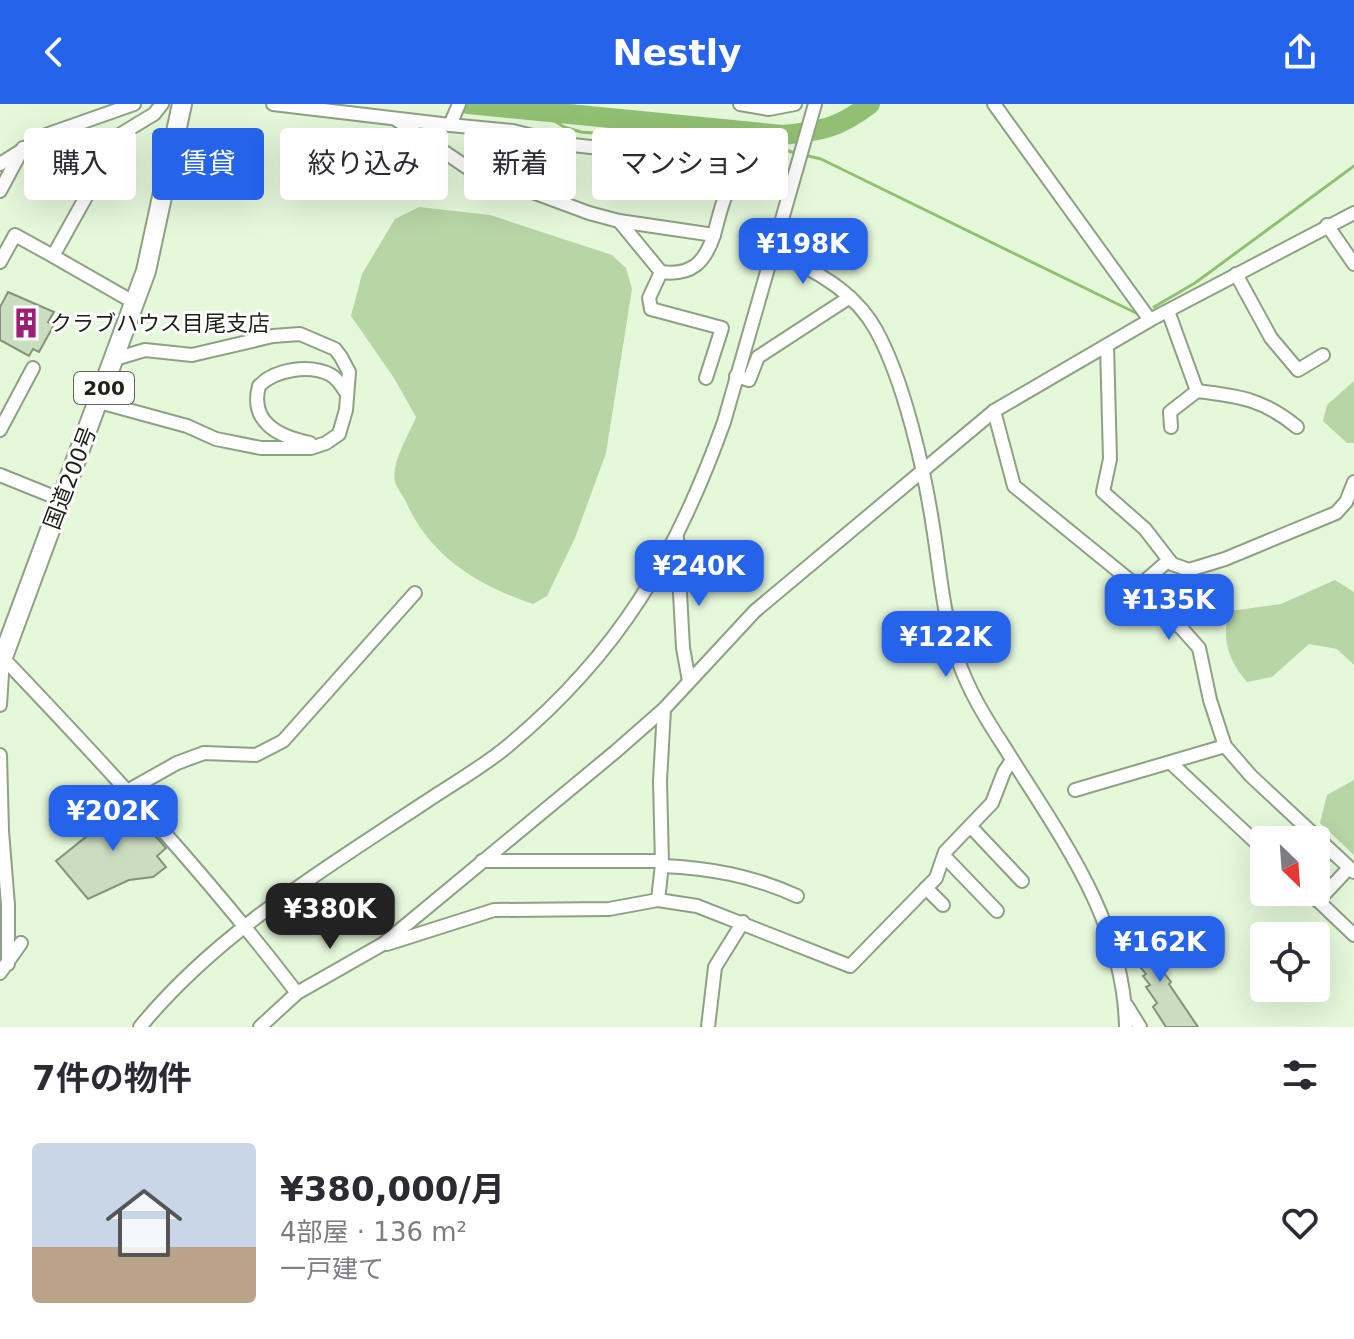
<!DOCTYPE html>
<html lang="ja">
<head>
<meta charset="utf-8">
<style>
  body { margin:0; font-family:"DejaVu Sans","Noto Sans JP",sans-serif; background:#f2f2f3; color:#2b2b33; height:100vh; display:flex; flex-direction:column; font-size:30px; white-space:nowrap }
  * { box-sizing:border-box; margin:0 }
  p { font-size:26px; color:#7c7c81 }
  .icon { flex:none; width:44px; height:44px; fill:none; stroke:currentColor; stroke-width:2; stroke-linecap:round; stroke-linejoin:round }
  .map { position:relative; height:923px; overflow:hidden }
  .sheet { display:flex; flex-direction:column; background:#fff; flex:1 }
  .sheet>* { flex:none }
  .top-card { position:absolute; left:24px; top:24px; width:800px; height:72px; display:flex; gap:16px }
  .needle { width:52px; rotate:155deg }
  .fabs { position:absolute; left:1250px; top:722px; display:grid; gap:16px }
  .fabs a { display:grid; place-items:center; width:80px; height:80px; border-radius:8px; background:#fff; box-shadow:0 8px 32px #0002; font-size:40px }
  .price { position:absolute; translate:-50% -68px; padding:0 18px; border-radius:16px; background:#2563eb; color:#fff; font-size:26px; line-height:52px; filter:drop-shadow(0 2px 4px #0008) }
  .price::after { content:''; position:absolute; left:50%; top:48px; width:24px; height:18px; margin-left:-12px; background:inherit; clip-path:polygon(0 0,100% 0,50% 100%) }
  .price.current { background:#222; color:#fff }
  ul { padding:0; list-style:none }
  li { display:flex; align-items:center; gap:24px; height:200px; padding:0 32px }
  li span { display:grid; place-items:center; flex:none; width:224px; height:160px; border-radius:8px; color:#555 }
  li>.icon { margin-inline-start:auto }
  span .icon { width:96px; height:96px; fill:#fffc; stroke-width:1 }
  li b { font-size:34px }
  h2 { display:flex; justify-content:space-between; align-items:center; height:96px; padding:0 32px; font-size:34px }
  .tag { padding:0 28px; border-radius:8px; background:#fff; box-shadow:0 8px 32px #0002; font-size:28px; line-height:72px }
  .tag.current { background:#2563eb; color:#fff }
  header { display:flex; justify-content:space-between; align-items:center; height:104px; padding:0 32px; background:#2563eb; color:#fff; font-size:36px; font-weight:700 }
  .map>svg:first-child { display:block }
  .green { fill:#b8d5a6 }
  .lines { fill:none; stroke-linecap:round; stroke-linejoin:round }
  .stream { stroke:#92c073; stroke-width:3 }
  .river { stroke:#92c073; stroke-width:20 }
  .building { fill:#cbddc0; stroke:#839479; stroke-width:2 }
  .minor-casing { stroke:#8fa185; stroke-width:16 }
  .highway-casing { stroke:#8fa185; stroke-width:22 }
  .minor { stroke:#fff; stroke-width:12 }
  .highway { stroke:#fff; stroke-width:18 }
  .labels { text-anchor:middle; dominant-baseline:central; stroke-width:6; stroke-linejoin:round; paint-order:stroke }
  .shield { fill:#fff; stroke:#60645d; stroke-width:2 }
  .shield-label { font-size:20px; font-weight:bold; fill:#1c2218 }
  .poi-label { font-size:22px; fill:#1c2218; stroke:#fff; text-anchor:start }
  .street-label { font-size:22px; fill:#1c2218; stroke:#fff }
</style>
</head>
<body>
<header><svg class="icon" aria-label="back" viewBox="0 0 24 24"><path d="M15 5l-7 7 7 7"/></svg>Nestly<svg class="icon" aria-label="share" viewBox="0 0 24 24"><path d="M12 15V3M7 8l5-5 5 5M5 13v7h14v-7"/></svg></header>
<div class="map">
<svg width="1354" height="923" viewBox="0 0 1354 923">
  <rect width="100%" height="100%" fill="#e5f8da"/>
  <g class="green">
    <path d="M419,103l71,8 122,40 14,13 6,21 -26,164 -31,85 -28,58 -14,8c-54,-18 -102,-47 -126,-100 -3,-7 -10,-16 -12,-22 -4,-20 14,-47 21,-65l-22,-39 -43,-62 11,-42 33,-55z"/>
    <path d="M1354,277v62h-7l-24,-22 4,-16z"/>
    <path d="M1335,476l19,12v73l-17,-16 -28,-5 -37,33 -25,5c-18,-20 -27,-46 -17,-71l51,-7z"/>
    <path d="M1354,676v75l-34,-32 7,-28z"/>
  </g>
  <g class="lines">
    <g class="stream">
      <path d="M541,8l23,15 17,5 196,16 19,5"/>
      <path d="M804,51l17,4 315,154"/>
      <path d="M1154,203l41,-24 159,-117"/>
    </g>
    <path class="river" d="M468,0l315,31c38,-4 56,-7 87,-31"/>
  </g>
  <g class="building">
    <path d="M8,188l46,20 -6,10 6,3 -15,27 -6,-3 -4,7 -29,-16v-33z"/>
    <path d="M123,696l43,48 -9,8 9,11 -13,10 -24,3 -41,19 -32,-38 31,-25 -3,-4z"/>
    <path d="M1134,817l34,48 -4,4 7,9 -2,2 29,43h-32l-11,-17 -2,-3 4,-4 -11,-16 4,-2 -7,-9 3,-2 -5,-6 4,-3 -9,-15 4,-3 -15,-20z"/>
  </g>
  <g class="lines">
    <g class="minor-casing">
      <g id="minor">
        <path d="M273,0l177,21 9,-21"/>
        <path d="M740,0l29,5 26,-5"/>
        <path d="M994,0l156,216"/>
        <path d="M397,16l71,48 121,45 30,8 95,14c14,-54 16,-70 76,-51"/>
        <path d="M450,21l63,6 51,13 62,7 11,13 113,11"/>
        <path d="M0,60l46,-29 88,-31"/>
        <path d="M0,87l23,-43"/>
        <path d="M619,117l42,51c31,4 44,-10 53,-37"/>
        <path d="M1327,121l27,39"/>
        <path d="M771,148c40,15 83,38 105,78 28,51 48,138 57,197 7,43 10,88 24,130 11,33 29,62 48,91 54,87 119,172 121,279"/>
        <path d="M53,152l82,47"/>
        <path d="M0,158l15,-27 38,21 68,-122 33,-20 8,-10"/>
        <path d="M661,168l-12,26 2,11 71,19 -16,50"/>
        <path d="M1236,170l35,64 27,32 25,-15"/>
        <path d="M1168,207l29,80 -27,21 1,15"/>
        <path d="M1107,241l3,114 -7,33 42,37 27,35 17,6 36,-11 111,-46 10,-11 8,-20"/>
        <path d="M736,272l13,4 9,-23 92,-60"/>
        <path d="M1197,287c42,5 66,8 100,36"/>
        <path d="M99,298l88,24 29,13 45,9h50l15,-5 13,-9 7,-24 3,-38 -8,-15 -6,-8 -35,-15 -27,2 -81,19 -47,-5 -30,9"/>
        <path d="M994,307l20,75 124,101 45,43 16,18 11,52 15,46 26,30 103,96"/>
        <path d="M0,326l33,-62"/>
        <path d="M310,339c-30,-6 -61,-20 -51,-57 16,-17 51,-22 72,-11 7,4 11,11 16,19"/>
        <path d="M0,371l62,25"/>
        <path d="M677,434l6,110 6,33"/>
        <path d="M1138,483l31,-27"/>
        <path d="M3,554c103,108 203,216 294,335"/>
        <path d="M0,601l3,-47"/>
        <path d="M0,651l2,76 6,74v59"/>
        <path d="M1171,659l93,87"/>
        <path d="M129,686l48,-27 27,-10 52,2 27,-14 132,-148"/>
        <path d="M1075,686l150,-44"/>
        <path d="M971,723l51,54"/>
        <path d="M944,752l53,55"/>
        <path d="M482,757h180"/>
        <path d="M662,762c49,2 91,10 135,30"/>
        <path d="M926,784l17,17"/>
        <path d="M1309,788l45,43"/>
        <path d="M658,796l4,-36 -2,-83 4,-72"/>
        <path d="M1318,797l31,-33"/>
        <path d="M387,840l107,-34 115,-1 49,-9 39,6 153,60 86,-88 9,-26 47,-49 12,-31 8,-12"/>
        <path d="M0,869l21,-30"/>
        <path d="M1127,902l13,21"/>
        <path d="M140,923c77,-94 183,-157 284,-224 28,-19 59,-36 85,-58 110,-92 167,-189 215,-323l91,-318"/>
        <path d="M260,923l37,-34 86,-49 232,-192 49,-43 91,-98 239,-200 156,-91 204,-107"/>
        <path d="M708,923l7,-60 28,-45"/>
      </g>
    </g>
    <g class="highway-casing">
      <path id="highway" d="M0,561l146,-394 36,-167"/>
    </g>
    <use href="#minor" class="minor"/>
    <use href="#highway" class="highway"/>
  </g>
  <defs>
    <g id="building-bare" transform="scale(2.4)"><path d="M-4-6H4V6H1V3H-1V6H-4ZM-2.5-4.3h1.7v1.8h-1.7ZM.8-4.3h1.7v1.8H.8ZM-2.5-1h1.7V.8h-1.7ZM.8-1h1.7V.8H.8Z" fill="#9c1f76" stroke="#fff" stroke-width="2.5" paint-order="stroke"/></g>
  </defs>
  <g fill-rule="evenodd">
    <use href="#building-bare" x="26" y="219"/>
  </g>
  <g class="labels">
    <rect class="shield" x="74" y="268" width="60" height="32" rx="6"/>
    <g class="shield-label">
      <text x="104" y="284">200</text>
    </g>
    <g class="poi-label">
      <text x="50" y="219">クラブハウス目尾支店</text>
    </g>
    <g class="street-label">
      <text transform="translate(70 374) rotate(-69)">国道200号</text>
    </g>
  </g>
</svg>
<div class="fabs">
<a><svg class="needle" viewBox="-14 -14 28 28"><path d="M0-13l5 13h-10z" fill="#e53935"/><path d="M0 13l5-13h-10z" fill="#7c7c81"/></svg></a>
<a><svg class="icon" aria-label="locate" viewBox="0 0 24 24"><circle cx="12" cy="12" r="6"/><path d="M12 2v4M12 18v4M2 12h4M18 12h4"/></svg></a>
</div>
<b class="price" style="left:803px;top:182px">¥198K</b>
<b class="price" style="left:699px;top:504px">¥240K</b>
<b class="price" style="left:1169px;top:538px">¥135K</b>
<b class="price" style="left:946px;top:575px">¥122K</b>
<b class="price" style="left:113px;top:749px">¥202K</b>
<b class="price current" style="left:330px;top:847px">¥380K</b>
<b class="price" style="left:1160px;top:880px">¥162K</b>
<div class="top-card">
<a class="tag">購入</a>
<a class="tag current">賃貸</a>
<a class="tag">絞り込み</a>
<a class="tag">新着</a>
<a class="tag">マンション</a>
</div>
</div>
<section class="sheet">
<h2>7件の物件<svg class="icon" aria-label="filters" viewBox="0 0 24 24"><path d="M4 7h16M4 17h16"/><circle cx="9" cy="7" r="2"/><circle cx="15" cy="17" r="2"/></svg></h2>
<ul>
<li><span style="background:linear-gradient(#c9d6e8 65%,#b9a48a 0)"><svg class="icon" aria-label="home" viewBox="0 0 24 24"><path d="M3 11l9-7 9 7M6 9v11h12V9"/></svg></span><div><b>¥380,000/月</b><p>4部屋 · 136 m²</p><p>一戸建て</p></div><svg class="icon" aria-label="heart" viewBox="0 0 24 24"><path d="M12 20l-8-8c-3-5 5-10 8-4 3-6 11-1 8 4z"/></svg></li>
</ul>
</section>
</body>
</html>
